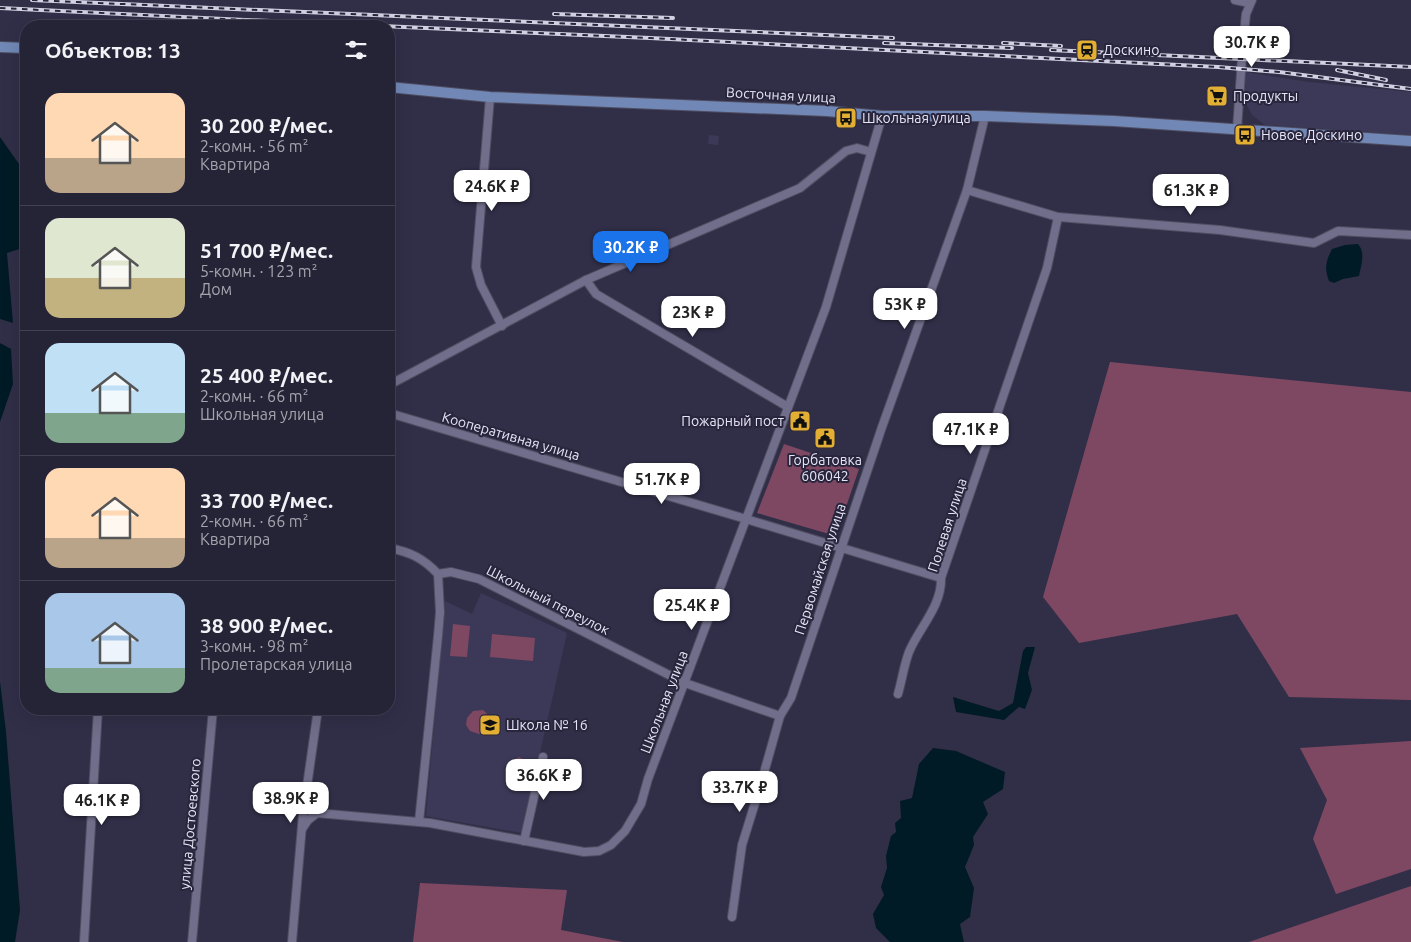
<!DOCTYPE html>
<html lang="ru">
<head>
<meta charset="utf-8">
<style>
  body { margin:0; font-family:Ubuntu,sans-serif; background:#312f42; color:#f1f3f6; height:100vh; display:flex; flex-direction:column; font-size:19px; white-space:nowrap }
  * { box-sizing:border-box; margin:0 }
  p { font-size:16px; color:#a3a4ad }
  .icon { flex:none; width:28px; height:28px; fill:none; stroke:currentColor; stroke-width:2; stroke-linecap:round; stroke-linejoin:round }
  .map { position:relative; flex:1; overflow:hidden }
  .sheet { position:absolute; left:20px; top:20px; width:375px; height:695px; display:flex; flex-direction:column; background:#252336; border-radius:20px; box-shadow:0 5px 20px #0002,0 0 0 1px #424051 }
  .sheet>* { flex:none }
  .price { position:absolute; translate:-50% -42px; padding:0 11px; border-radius:10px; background:#fff; color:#222; font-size:16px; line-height:32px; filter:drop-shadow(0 1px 2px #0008) }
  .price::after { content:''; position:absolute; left:50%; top:30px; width:15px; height:11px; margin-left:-8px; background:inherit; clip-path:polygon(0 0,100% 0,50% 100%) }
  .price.selected { background:#1a73e8; color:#fff }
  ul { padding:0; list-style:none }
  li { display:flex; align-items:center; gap:15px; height:125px; padding:0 25px }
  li+li { border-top:1px solid #424051 }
  li span { display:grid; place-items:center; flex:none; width:140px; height:100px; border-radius:15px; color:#555 }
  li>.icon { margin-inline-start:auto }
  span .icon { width:60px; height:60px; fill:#fffc; stroke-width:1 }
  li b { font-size:21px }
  h2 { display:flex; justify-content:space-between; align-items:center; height:60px; padding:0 25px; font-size:21px }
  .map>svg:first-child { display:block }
  .built { fill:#3b3957 }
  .green { fill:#7f4862 }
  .water { fill:#001b26 }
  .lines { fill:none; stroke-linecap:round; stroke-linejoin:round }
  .minor-casing { stroke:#4f4d61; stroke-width:10 }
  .major-casing { stroke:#4f4d61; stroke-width:12 }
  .minor { stroke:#706e8a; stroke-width:8 }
  .major { stroke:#7188b6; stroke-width:10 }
  .rail-casing { stroke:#d2d1e2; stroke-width:4 }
  .rail { stroke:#28253d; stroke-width:2; stroke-dasharray:5.5; stroke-linecap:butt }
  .labels { text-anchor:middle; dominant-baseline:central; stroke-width:4; stroke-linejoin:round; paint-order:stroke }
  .poi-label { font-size:14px; fill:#e6e5f5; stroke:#28253d; text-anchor:start }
  .street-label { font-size:14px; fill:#e6e5f5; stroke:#28253d }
</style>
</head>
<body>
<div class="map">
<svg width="1411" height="942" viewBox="0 0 1411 942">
  <rect width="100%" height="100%" fill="#312f48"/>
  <g class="built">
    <path d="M1245,72l64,10 102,10v43l-146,-10 -13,-10 -8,-15z"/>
    <path d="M709,135l10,1 -1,9 -10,-1z"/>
    <path d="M481,593l86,40 -45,200 -96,-17 19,-215 27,13z"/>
  </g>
  <g class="green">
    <path d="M1110,362l301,30v308l-122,-3 -52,-83 -158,29 -36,-46z"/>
    <path d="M784,444l75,25 -23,67 -79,-23z"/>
    <path d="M453,624l17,2 -3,31 -17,-1z"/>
    <path d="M492,634l43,4 -2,23 -43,-4z"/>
    <path d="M483,710l4,4 -1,16 -7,4 -9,-3 -4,-6 1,-7 6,-7z"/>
    <path d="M1411,741v128l-75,25 -23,-55 14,-39 -27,-52z"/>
    <path d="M519,757l10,5c3,11 -1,15 -11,19l-7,-3 -2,-8 3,-9z"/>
    <path d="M420,883l147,7 -6,40 62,12h-210z"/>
    <path d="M1411,886v56h-162z"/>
  </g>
  <g class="water">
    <path d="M0,137l26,37v73l-19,6 6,70 -13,-4z"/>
    <path d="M1358,244c8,9 3,21 1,32l-16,3 -9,4 -5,-2c-5,-13 -3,-20 3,-32l13,-4z"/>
    <path d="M0,343l11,6 2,35 -13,38z"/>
    <path d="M1026,647h9l-7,26 4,17 -7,19 -6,-2 -15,13 -48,-8 -3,-15 46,14 14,-8 10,-52z"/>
    <path d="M0,681l6,51 14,178 -5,32h-15z"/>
    <path d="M933,748l23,3 49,21 -2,17 -20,13 5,12 -15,23 1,8 -9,22 9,21 -4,29 -10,7 4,18h-74l-14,-14 -3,-14 11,-19 -3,-8 6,-19 -1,-12 5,-20 5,-4 -1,-9 6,-5 -1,-17 12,-3 7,-34z"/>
  </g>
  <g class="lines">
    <g class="minor-casing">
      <g id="minor">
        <path d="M1235,0l15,3"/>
        <path d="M490,97l-14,170 5,18 21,41"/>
        <path d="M1237,129l6,-85 3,-30 6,-14"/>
        <path d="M967,190l91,27 162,13 94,13 24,-12 73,4"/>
        <path d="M586,280l10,14 192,113"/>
        <path d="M389,385l197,-105 214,-92 46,-37 11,-3 14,4"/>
        <path d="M389,413l357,106 195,59"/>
        <path d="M389,548c21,4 34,10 49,26l13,-2 28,7 206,104 95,33"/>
        <path d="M898,694c4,-14 6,-29 11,-42 10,-24 33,-46 32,-74l106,-310 11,-51"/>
        <path d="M305,799l12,14"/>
        <path d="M419,822l19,-186 2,-24 -2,-38"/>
        <path d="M302,829l6,-9 9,-7 113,10 154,29 15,-1 12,-6 14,-14 16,-27 7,-25 178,-472 56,-191"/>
        <path d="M524,841l19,-84"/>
        <path d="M732,917l10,-72 18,-58 20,-71 11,-18 91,-271 85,-237 18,-74"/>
        <path d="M84,942l14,-233"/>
        <path d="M192,942l21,-233"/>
        <path d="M292,942l11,-128 15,-105"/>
      </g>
    </g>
    <g class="major-casing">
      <g id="major">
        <path d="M0,47l26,1"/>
        <path d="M389,87l101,10 337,14 55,5h103l129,5 297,20"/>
      </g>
    </g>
    <use href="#minor" class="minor"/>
    <use href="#major" class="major"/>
    <g class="rail-casing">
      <g id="rail">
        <path d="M32,0l861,38"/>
        <path d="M0,8l224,11 426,19 568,29 61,5 132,17"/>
        <path d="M554,14l119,4"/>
        <path d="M884,43l128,5"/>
        <path d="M1003,43l58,3"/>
        <path d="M1051,50l360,17"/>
        <path d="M1337,70l49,10"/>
      </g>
    </g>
    <use href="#rail" class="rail"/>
  </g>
  <defs>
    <g id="station-square" transform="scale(1.125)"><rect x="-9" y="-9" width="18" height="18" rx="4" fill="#e2af34" stroke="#28253d"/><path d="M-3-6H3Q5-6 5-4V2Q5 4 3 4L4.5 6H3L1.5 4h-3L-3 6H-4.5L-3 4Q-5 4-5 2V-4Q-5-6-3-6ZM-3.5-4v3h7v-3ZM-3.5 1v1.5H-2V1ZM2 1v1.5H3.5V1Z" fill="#111"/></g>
    <g id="supermarket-square" transform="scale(1.125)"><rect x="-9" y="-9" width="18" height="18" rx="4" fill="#e2af34" stroke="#28253d"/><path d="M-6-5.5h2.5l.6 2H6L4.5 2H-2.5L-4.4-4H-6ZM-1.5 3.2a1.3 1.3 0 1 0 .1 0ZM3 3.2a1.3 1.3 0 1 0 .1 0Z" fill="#111"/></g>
    <g id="bus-square" transform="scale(1.125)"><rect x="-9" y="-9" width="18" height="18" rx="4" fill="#e2af34" stroke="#28253d"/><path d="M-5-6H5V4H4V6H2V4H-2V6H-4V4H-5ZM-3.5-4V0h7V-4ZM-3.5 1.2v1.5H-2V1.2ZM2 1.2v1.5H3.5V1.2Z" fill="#111"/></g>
    <g id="civic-square" transform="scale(1.125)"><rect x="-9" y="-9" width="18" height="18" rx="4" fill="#e2af34" stroke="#28253d"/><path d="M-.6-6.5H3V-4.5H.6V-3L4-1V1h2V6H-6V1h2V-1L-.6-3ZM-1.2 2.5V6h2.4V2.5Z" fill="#111"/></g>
    <g id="school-square" transform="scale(1.125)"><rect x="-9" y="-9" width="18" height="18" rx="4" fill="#e2af34" stroke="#28253d"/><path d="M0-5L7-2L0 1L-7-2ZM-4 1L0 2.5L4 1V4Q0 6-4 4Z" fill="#111"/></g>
  </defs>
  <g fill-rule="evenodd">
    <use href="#station-square" x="1087" y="50"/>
    <use href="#supermarket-square" x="1217" y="96"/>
    <use href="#bus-square" x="846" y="118"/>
    <use href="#bus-square" x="1245" y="135"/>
    <use href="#civic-square" x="800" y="421"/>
    <use href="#civic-square" x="825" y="438"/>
    <use href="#school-square" x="490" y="725"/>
  </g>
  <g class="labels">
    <g class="poi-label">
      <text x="1103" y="50">Доскино</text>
      <text x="1233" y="96">Продукты</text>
      <text x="862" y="118">Школьная улица</text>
      <text x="1261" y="135">Новое Доскино</text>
      <text x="784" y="421" text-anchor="end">Пожарный пост</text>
      <text x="825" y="460" text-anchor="middle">Горбатовка<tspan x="825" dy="16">606042</tspan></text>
      <text x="506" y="725">Школа № 16</text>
    </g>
    <g class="street-label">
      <text transform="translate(781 95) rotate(3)">Восточная улица</text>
      <text transform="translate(511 436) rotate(16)">Кооперативная улица</text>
      <text transform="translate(947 525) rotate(-72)">Полевая улица</text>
      <text transform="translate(820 569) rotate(-72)">Первомайская улица</text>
      <text transform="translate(548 600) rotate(27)">Школьный переулок</text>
      <text transform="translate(664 702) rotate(-69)">Школьная улица</text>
      <text transform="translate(190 824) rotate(-85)">улица Достоевского</text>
    </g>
  </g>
</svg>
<b class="price" style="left:1252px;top:68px">30.7K ₽</b>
<b class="price" style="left:492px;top:212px">24.6K ₽</b>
<b class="price" style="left:1191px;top:216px">61.3K ₽</b>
<b class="price selected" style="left:631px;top:273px">30.2K ₽</b>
<b class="price" style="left:905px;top:330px">53K ₽</b>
<b class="price" style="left:693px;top:338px">23K ₽</b>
<b class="price" style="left:971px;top:455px">47.1K ₽</b>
<b class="price" style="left:662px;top:505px">51.7K ₽</b>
<b class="price" style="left:692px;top:631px">25.4K ₽</b>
<b class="price" style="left:544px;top:801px">36.6K ₽</b>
<b class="price" style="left:740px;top:813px">33.7K ₽</b>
<b class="price" style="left:291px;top:824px">38.9K ₽</b>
<b class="price" style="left:102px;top:826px">46.1K ₽</b>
<section class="sheet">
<h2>Объектов: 13<svg class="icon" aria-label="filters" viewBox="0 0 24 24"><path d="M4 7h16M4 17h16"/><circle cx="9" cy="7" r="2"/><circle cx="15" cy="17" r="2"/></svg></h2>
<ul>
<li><span style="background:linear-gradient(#ffd9b3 65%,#b9a48a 0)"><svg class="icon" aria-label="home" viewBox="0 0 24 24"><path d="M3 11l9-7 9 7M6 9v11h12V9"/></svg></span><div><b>30 200 ₽/мес.</b><p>2-комн. · 56 m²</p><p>Квартира</p></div></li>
<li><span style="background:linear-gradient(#dfe7d0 60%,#c2b280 0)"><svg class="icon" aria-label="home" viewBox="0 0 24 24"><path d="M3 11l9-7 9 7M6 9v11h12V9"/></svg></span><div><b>51 700 ₽/мес.</b><p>5-комн. · 123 m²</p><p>Дом</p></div></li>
<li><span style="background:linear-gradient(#bfe0f5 70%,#7fa58c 0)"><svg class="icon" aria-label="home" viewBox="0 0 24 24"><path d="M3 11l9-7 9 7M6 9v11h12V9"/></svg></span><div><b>25 400 ₽/мес.</b><p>2-комн. · 66 m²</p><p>Школьная улица</p></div></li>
<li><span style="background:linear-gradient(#ffd9b3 70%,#b9a48a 0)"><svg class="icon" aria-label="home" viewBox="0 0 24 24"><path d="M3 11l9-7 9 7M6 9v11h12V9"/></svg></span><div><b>33 700 ₽/мес.</b><p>2-комн. · 66 m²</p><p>Квартира</p></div></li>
<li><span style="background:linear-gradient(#a9c7e8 75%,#7fa58c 0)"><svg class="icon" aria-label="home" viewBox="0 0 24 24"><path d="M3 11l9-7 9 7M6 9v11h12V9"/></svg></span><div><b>38 900 ₽/мес.</b><p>3-комн. · 98 m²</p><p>Пролетарская улица</p></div></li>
</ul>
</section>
</div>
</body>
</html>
